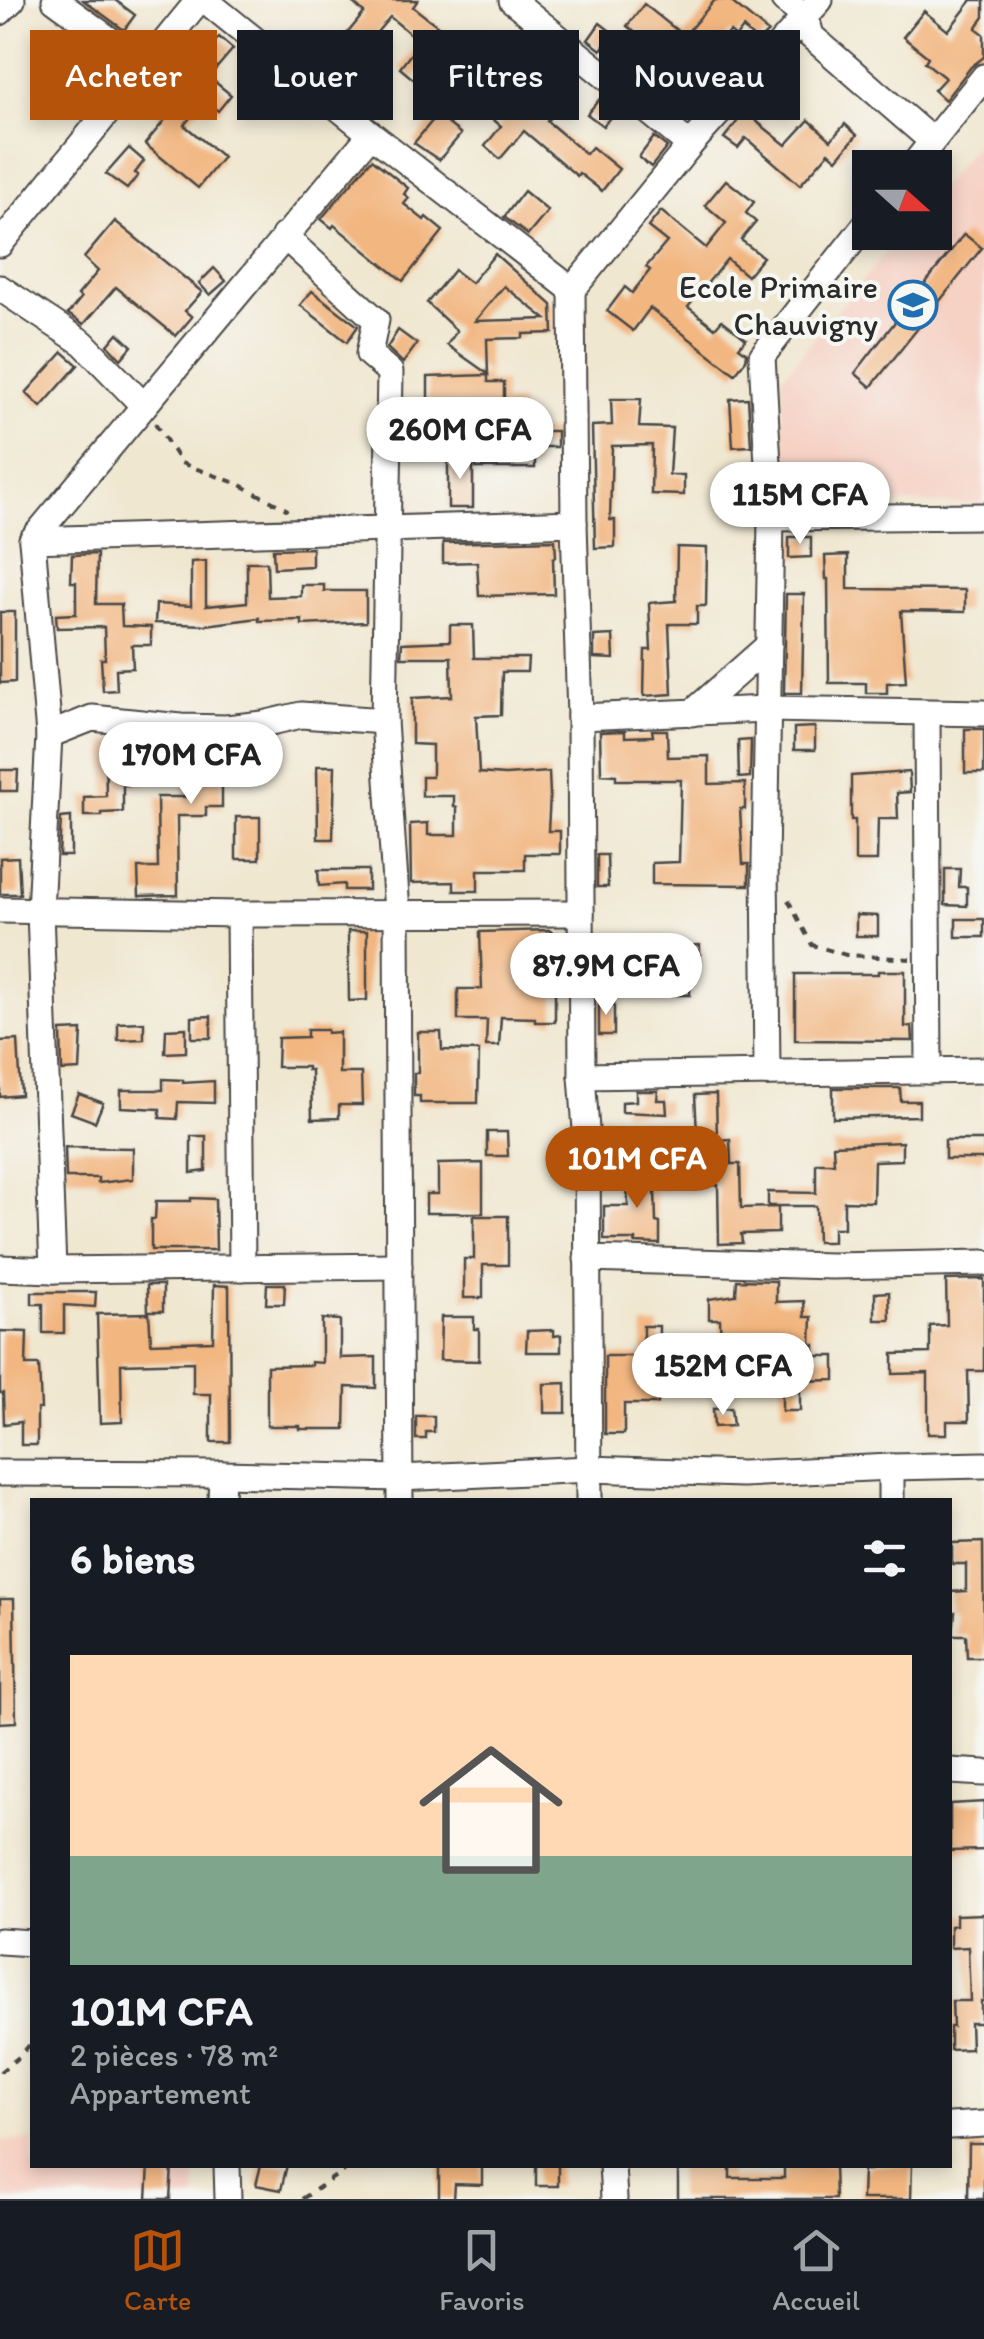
<!DOCTYPE html>
<html lang="fr">
<head>
<meta charset="utf-8">
<style>
  body { margin:0; font-family:Itim,sans-serif; background:#242831; color:#f1f3f6; height:100vh; display:flex; flex-direction:column; font-size:38px; white-space:nowrap }
  * { box-sizing:border-box; margin:0 }
  p { font-size:32px; color:#9ea1a6 }
  .icon { flex:none; width:55px; height:55px; fill:none; stroke:currentColor; stroke-width:2; stroke-linecap:round; stroke-linejoin:round }
  .map { position:relative; flex:1; overflow:hidden }
  .side { position:absolute; left:30px; top:1498px; width:922px; height:670px; display:flex; flex-direction:column; background:#171b24; border-radius:0px; box-shadow:0 5px 15px #0003 }
  .side>* { flex:none }
  .top-card { position:absolute; left:30px; top:30px; width:925px; height:90px; display:flex; gap:20px }
  .needle { width:65px; rotate:111deg }
  .controls { position:absolute; left:852px; top:150px; display:grid; gap:20px }
  .controls a { display:grid; place-items:center; width:100px; height:100px; border-radius:0px; background:#171b24; box-shadow:0 5px 15px #0003; font-size:50px }
  .price { position:absolute; translate:-50% -85px; padding:0 22px; border-radius:35px; background:#fff; color:#222; font-size:32px; line-height:65px; filter:drop-shadow(0 2px 5px #0008) }
  .price::after { content:''; position:absolute; left:50%; top:60px; width:30px; height:22px; margin-left:-15px; background:inherit; clip-path:polygon(0 0,100% 0,50% 100%) }
  .price.current { background:#b45309; color:#fff }
  ul { padding:0; list-style:none }
  li { display:grid; align-content:center; gap:20px; height:530px; padding:0 40px }
  li span { display:grid; place-items:center; height:310px; border-radius:0px; color:#555 }
  li>.icon { margin-inline-start:auto }
  span .icon { width:180px; height:180px; fill:#fffc; stroke-width:1 }
  li b { font-size:42px }
  h2 { display:flex; justify-content:space-between; align-items:center; height:120px; padding:0 40px; font-size:42px }
  .pill { padding:0 35px; border-radius:0px; background:#171b24; box-shadow:0 5px 15px #0003; font-size:35px; line-height:90px }
  .pill.current { background:#b45309; color:#fff }
  .menu { display:flex; justify-content:space-around; align-items:center; height:140px; border-top:2px solid #363941; background:#171b24; font-size:28px; color:#9ea1a6 }
  .menu a { display:grid; justify-items:center; gap:5px }
  .menu .current { color:#b45309 }
  .map>svg:first-child { display:block }
  .built { fill:#f6d2c5 }
  .building { fill:#f2b680; fill-rule:evenodd }
  .lines { fill:none; stroke-linecap:round; stroke-linejoin:round }
  .minor-casing { stroke:#494744; stroke-width:29 }
  .path { stroke:#494744; stroke-width:4; stroke-dasharray:8 8; stroke-linecap:butt }
  .minor { stroke:#fff; stroke-width:25 }
  .labels { text-anchor:middle; dominant-baseline:central; stroke-width:8; stroke-linejoin:round; paint-order:stroke }
  .poi-label { font-size:32px; fill:#2b2b2b; stroke:#f6f6f2; text-anchor:end }
</style>
</head>
<body>
<div class="map">
<svg width="984" height="2199" viewBox="0 0 984 2199">
  <rect width="100%" height="100%" fill="#f6f6f2"/>
  <filter id="ink" filterUnits="userSpaceOnUse"><feTurbulence type="fractalNoise" baseFrequency=".01" numOctaves="2"/><feDisplacementMap in="SourceGraphic" scale="20" xChannelSelector="R" yChannelSelector="G"/><feConvolveMatrix kernelMatrix="1 2 1 2 8 2 1 2 1" color-interpolation-filters="sRGB"/></filter>
  <filter id="wash" filterUnits="userSpaceOnUse"><feTurbulence type="fractalNoise" baseFrequency=".0048" numOctaves="4" result="noise"/><feDisplacementMap in="SourceGraphic" scale="40" xChannelSelector="R" yChannelSelector="G"/><feGaussianBlur stdDeviation="2.25" result="paint"/><feColorMatrix in="noise" values="0 0 0 0 0 0 0 0 0 0 0 0 0 0 0 0 0 1.4 0 .05"/><feComposite in="paint" operator="in"/></filter>
  <g filter="url(#wash)">
    <rect width="100%" height="100%" fill="#f0e7d0"/>
    <g class="built">
      <path d="M984,135v369l-199,-1 -3,-126 120,-144 33,-1v-39z"/>
      <path d="M32,2140v25h164v34h-196v-58z"/>
    </g>
    <g id="blocks">
      <g class="building">
        <path d="M83,0h32l20,15 -11,15z"/>
        <path d="M350,0h68l-5,7 34,26 -16,22 24,19 -12,16 -24,-19 -6,8 -13,-11 20,-26 -30,-25 -48,56 -16,-14 38,-46z"/>
        <path d="M715,0h14l39,32 -10,10 -15,-14 -7,9 -6,-5 -41,44 11,10 -22,23 -30,-23 20,-27 -41,-33 17,-22 40,32z"/>
        <path d="M972,0h12v17l-8,11 8,6v23l-13,10 -26,33 -11,-10 11,-12 -20,-16 3,-5 -25,-20 21,-26 24,20z"/>
        <path d="M600,23l13,10 -12,17 -13,-10z"/>
        <path d="M219,37l14,12 -24,28 22,18 -13,16 -13,-11 -21,25 39,32 -25,31 -53,-44 19,-23 -7,-6z"/>
        <path d="M780,69l13,14 -14,13 -12,-12z"/>
        <path d="M517,79l39,31 -9,11 39,33 6,-7 27,22 -17,22 -23,-18 -2,3 -53,-45 -24,28 -15,-13 16,-20 -12,-10z"/>
        <path d="M603,95l15,13 -15,18 -16,-12z"/>
        <path d="M745,112l41,33 23,-25 22,20 14,-16 12,11 -20,24 -8,-7 -29,33 -54,-47 -8,10 -14,-10z"/>
        <path d="M437,115l24,19 -22,26 -25,-17z"/>
        <path d="M654,137l13,10 -16,20 -12,-10z"/>
        <path d="M129,148l15,13 -9,12 3,2 -11,14 -21,-15z"/>
        <path d="M372,159l36,29 -4,6 5,4 -5,6 20,16 2,-3 17,14 -40,50 -69,-56 -2,3 -11,-9z"/>
        <path d="M726,180l28,22 -8,11 10,9 -15,18 22,17 -16,19 -20,-17 -39,48 27,21 7,-8 24,19 -7,8 8,6 -1,7 -11,14 -85,-66 -17,23 -26,-20 18,-24 7,6 18,-23 -4,-3 21,-25 -19,-15 13,-16 45,37 20,-25 -21,-18z"/>
        <path d="M524,191l24,20 -20,24 -24,-18z"/>
        <path d="M115,221l87,71 -17,19 7,6 -16,19 -60,-49 -32,37 -16,-10 13,-16 -3,-3 20,-24 -14,-13z"/>
        <path d="M964,234l18,14 -111,139 -16,-14z"/>
        <path d="M495,254l57,51 1,28 -30,1v4l-36,1 1,35 -41,-29 10,-14 -30,-28 27,-33 17,13zM504,286l42,33 -71,2z"/>
        <path d="M214,268l12,13 -16,14 -11,-12z"/>
        <path d="M312,291l46,35 -11,16 -47,-37z"/>
        <path d="M398,330l19,14 -14,19 -16,-15z"/>
        <path d="M118,333l14,13 -11,13 -13,-14z"/>
        <path d="M63,352l15,13 -37,42 -15,-14z"/>
        <path d="M488,375v7h16v22l16,-1 3,28h34v16h-18l-1,6h-3v15h-59l-1,-39 -70,1 1,-25 22,-1v-27z"/>
        <path d="M748,398l3,48 -18,1 -3,-48z"/>
        <path d="M611,399h30l-2,28 33,1 -3,47h15v20l-33,-1 1,-49 -40,1 -2,74h5v27l-20,1 -3,-122 20,-1z"/>
        <rect x="448" y="457" width="25" height="51"/>
        <path d="M789,537h22v20l-22,1z"/>
        <path d="M555,540l1,17 -3,1 1,36 -75,2 -2,-34 -34,1v-20z"/>
        <path d="M677,547l30,1 -1,58h-9v18h-28l3,70 -28,2 1,-46h6l-2,-47 27,-2z"/>
        <path d="M312,548v18l-38,2 -1,-19z"/>
        <path d="M97,554l-1,50h25l1,22 29,1v18h-19l1,23 -17,1 1,21 -14,1 -2,-32h4l-1,-32 -47,1 -1,-13 20,-1v-32h-5l1,-27z"/>
        <path d="M848,555v34l117,1v22l-64,-1 5,71 -19,1v10h-21v-10h-37l-1,-104h-2l-1,-23z"/>
        <path d="M206,561v45l41,-4v-40h20l1,35 33,-1v-11h23v6h42v31l-64,3v-5l-43,1v-3l-53,7 -51,-2 1,-19 35,2v-44z"/>
        <path d="M786,594h18l-2,99h-18z"/>
        <path d="M0,612h15v70l-15,1z"/>
        <path d="M450,625h23l1,33h54l-1,14h-25l-1,43 -25,1 3,57 26,2 44,-3 1,23 -2,36h12v23h-35v16h-47v21h-24v-9l-43,1 -1,-59 18,-1v12h29v-28h-3v-11h-32v-19h10v-32l-20,-1v-46l40,-2 -1,-39h-50l1,-14 48,-2z"/>
        <path d="M613,635l1,24 -20,-1v-22z"/>
        <path d="M815,727v23h-21v-22z"/>
        <rect x="965" y="729" width="19" height="44"/>
        <path d="M652,730h15l1,27 41,-1v28l36,-1v26h-5l3,55h6v21l-97,-1v-21l27,-1 2,-82h-65v-5l-15,-1 -1,-42 25,-1v6l28,-1z"/>
        <path d="M751,740l-1,37 -11,1 -1,-37z"/>
        <path d="M105,741h17l1,30h20v14h-20v27l-21,1v3h-18v-19l22,-1z"/>
        <path d="M185,743h76v19l-39,1v44h-16v9h-29l1,79 -39,1 -1,-28h20l-1,-71h28z"/>
        <path d="M317,766h18l-2,73h-15z"/>
        <path d="M0,770h18l-1,21h-17z"/>
        <path d="M909,772l1,20 -13,1 1,26h-20l-1,42h-22v-41h-4v-44z"/>
        <path d="M71,817v39h-12l2,-38z"/>
        <rect x="236" y="817" width="24" height="42"/>
        <path d="M597,855h10l1,32h-11z"/>
        <path d="M18,857l2,37h-20v-36z"/>
        <path d="M945,869h15l-1,18h8v19l-22,-1z"/>
        <path d="M318,870h50v20h-24v-6l-25,2z"/>
        <path d="M856,915l22,1v20h-22z"/>
        <rect x="956" y="919" width="28" height="18"/>
        <path d="M549,930l12,10 1,44h-7v38h-20v-4l-34,-1 -2,29h-13l1,-26h-29v-31h24l-2,-57z"/>
        <path d="M348,931h19v69l-18,1z"/>
        <path d="M619,945h14v2l67,-2v19h-10v31h-87v-39h16z"/>
        <path d="M878,971h27v56l7,-1 1,15 -118,-1v-66h83z"/>
        <rect x="599" y="1000" width="15" height="35"/>
        <path d="M211,1016v22h-19v-21z"/>
        <path d="M144,1022v17l-26,1v-17z"/>
        <path d="M186,1028v24l-21,1 1,-24z"/>
        <path d="M82,1030l-2,40 -18,1 -1,-40z"/>
        <path d="M307,1030h20v3l12,-1v41h22l1,32h-23v13l-27,1 -1,-49h-4v-3h-30l1,-29 29,-1z"/>
        <path d="M418,1032h23l1,18 37,1 -1,52h-58v-7h-6v-23h4z"/>
        <path d="M18,1040l3,55 -21,2v-56z"/>
        <path d="M163,1079l20,1v3l31,-2v22l-36,-1 -1,17 -17,-1v-9l-39,-2v-17h42z"/>
        <path d="M833,1088h67l1,13h18v15l-86,2z"/>
        <path d="M636,1091h22l-1,9h9l1,14 -45,-2v-10l14,-1z"/>
        <path d="M79,1094l24,9 -8,19 -24,-9z"/>
        <path d="M716,1094l1,46 13,-1 1,25h9l1,44 37,-1v26l-37,1 1,9 -23,1 -1,-59h-23l2,-52 -2,-38z"/>
        <path d="M487,1132h20l1,24h-21z"/>
        <path d="M191,1136h15v35l-15,2z"/>
        <rect x="945" y="1140" width="39" height="19"/>
        <path d="M902,1142v18l-28,1 -1,41 -29,-1v27h-11v14h-16l-1,-36h-48v-14l48,1v-30h18l-1,-18z"/>
        <path d="M65,1147l68,1v31l-35,4v-5h-32z"/>
        <path d="M483,1163v50h-57v-19h12v-30z"/>
        <path d="M669,1170v19h-14l1,33 4,1v21l-25,-1 1,-3h-32v-34h24l-1,-23h9v-12z"/>
        <path d="M191,1198l24,1 1,51h-65v-31h4l1,-18h35z"/>
        <path d="M474,1216h34v49h-25v33h-19v-39h10z"/>
        <path d="M984,1279v92h-16l1,50h-22v13h-19v-61l-35,1v-20l37,-1v-27l17,-1 -1,-45z"/>
        <path d="M737,1280l39,1v21l28,-1 1,16h7l-1,28h4v11h20v24l-35,1v30h-18v-57h-40v32l-20,1 -2,-68h-11v-20l27,-4z"/>
        <path d="M267,1284h18l-1,20h-18z"/>
        <path d="M147,1285h16v26h-15z"/>
        <path d="M214,1285l15,1 1,156h-19v-48h-18v-32l-72,2 1,58 -22,1 -3,-109 52,-1 2,30 62,-2z"/>
        <path d="M32,1292h64l-1,15 -31,-2v28h-21v-29h-11z"/>
        <path d="M889,1292l1,28h-15v-27z"/>
        <path d="M441,1317h33v12h5v32l-39,-1z"/>
        <path d="M322,1319l18,1v38l36,-1v31l-30,-1 -1,42h-45v-3h-33v-60l44,-1v-3l11,1z"/>
        <path d="M643,1326h16l-1,78h-34v30h-19v-78h38z"/>
        <path d="M554,1330v6l7,-1v17h-35l1,-21z"/>
        <path d="M0,1331l27,1 -1,33h13l2,44h-4v36h-16v-23l-17,2 -1,-31h-3z"/>
        <path d="M566,1383v30h-22v-29z"/>
        <path d="M731,1408l2,18 -19,1 -1,-18z"/>
        <path d="M416,1416h18v16h-8v7h-10z"/>
        <path d="M983,1542l1,115h-17l-1,-22h-13l2,-23 -5,1v-21l16,-1v-27h-14v-21z"/>
        <path d="M0,1599h14l2,123 -16,1z"/>
        <path d="M984,1802v48l-34,1v-47z"/>
        <path d="M984,1914v87h-3v22h-11l1,26 -21,1v-23h3l-1,-26h18l-2,-54 -18,1v-22l6,-1v-10z"/>
        <path d="M969,2144h15v55h-16z"/>
        <path d="M149,2165l23,1 -2,33h-23z"/>
        <path d="M261,2165h26l-6,25 -25,-5z"/>
        <path d="M439,2165h43v20l-27,-1 -1,15h-15z"/>
        <rect x="536" y="2165" width="22" height="21"/>
        <path d="M678,2165h52v13h54v-13h50l1,34h-157z"/>
        <path d="M869,2165h43l-1,34h-49l1,-29h6z"/>
      </g>
    </g>
  </g>
  <g filter="url(#ink)">
    <use href="#blocks" fill-opacity="0" stroke="#494744" stroke-width="2.5"/>
    <g class="lines">
      <g class="minor-casing">
        <g id="minor">
          <path d="M55,0l91,66"/>
          <path d="M205,0l166,134 201,156"/>
          <path d="M512,0l178,145"/>
          <path d="M784,0l22,17 5,19 121,105"/>
          <path d="M0,12l12,-12"/>
          <path d="M911,168l73,-91"/>
          <path d="M284,236l92,84 -7,34 21,18 -6,349 13,191 3,588"/>
          <path d="M0,244l199,-244"/>
          <path d="M0,288l83,55 60,62"/>
          <path d="M771,518l213,-2"/>
          <path d="M32,540l542,-17"/>
          <path d="M692,713l77,-68"/>
          <path d="M927,714l2,357"/>
          <path d="M580,717l187,-8 217,4"/>
          <path d="M49,735l43,-17 89,9 45,1 37,-4 38,-9 83,6"/>
          <path d="M0,910l239,4 342,-1"/>
          <path d="M239,914l3,354"/>
          <path d="M767,1073l-2,-210 6,-345 -9,-162 108,-137"/>
          <path d="M582,1076l402,-6"/>
          <path d="M587,1259l245,7 152,-3"/>
          <path d="M0,1268l53,2 346,-4"/>
          <path d="M53,1270l-13,-359 9,-176 -17,-195 339,-406"/>
          <path d="M891,1467v33"/>
          <path d="M0,1473l222,1 178,4 189,-9 153,5 149,-7 93,-2"/>
          <path d="M221,1500l1,-26"/>
          <path d="M589,1500l-2,-357 -5,-67 -2,-359 -6,-194 -2,-233 118,-145 130,-145"/>
          <path d="M950,1771l34,2"/>
          <path d="M0,1941l32,2"/>
          <path d="M950,2126l34,-2"/>
          <path d="M227,2165l1,34"/>
          <path d="M612,2165l2,34"/>
        </g>
      </g>
      <g class="path">
        <path d="M155,423l26,40 60,22 47,25"/>
        <path d="M788,900l24,45 34,10 64,4"/>
        <path d="M0,2072l20,-16 12,-14"/>
        <path d="M302,2199l50,-34"/>
      </g>
      <use href="#minor" class="minor"/>
    </g>
  </g>
  <defs>
    <g id="school-ring" transform="scale(2.5)"><circle r="9.5" fill="#f6f6f2" stroke="#1f6fb2" stroke-width="1.5"/><path d="M0-5L7-2L0 1L-7-2ZM-4 1L0 2.5L4 1V4Q0 6-4 4Z" fill="#1f6fb2"/></g>
  </defs>
  <g fill-rule="evenodd">
    <use href="#school-ring" x="913" y="305"/>
  </g>
  <g class="labels">
    <g class="poi-label">
      <text x="878" y="287">Ecole Primaire<tspan x="878" dy="37">Chauvigny</tspan></text>
    </g>
  </g>
</svg>
<div class="controls">
<a><svg class="needle" viewBox="-14 -14 28 28"><path d="M0-13l5 13h-10z" fill="#e53935"/><path d="M0 13l5-13h-10z" fill="#9ea1a6"/></svg></a>
</div>
<b class="price" style="left:460px;top:482px">260M CFA</b>
<b class="price" style="left:800px;top:547px">115M CFA</b>
<b class="price" style="left:191px;top:807px">170M CFA</b>
<b class="price" style="left:606px;top:1018px">87.9M CFA</b>
<b class="price current" style="left:637px;top:1211px">101M CFA</b>
<b class="price" style="left:723px;top:1418px">152M CFA</b>
<div class="top-card">
<a class="pill current">Acheter</a>
<a class="pill">Louer</a>
<a class="pill">Filtres</a>
<a class="pill">Nouveau</a>
</div>
<section class="side">
<h2>6 biens<svg class="icon" aria-label="filters" viewBox="0 0 24 24"><path d="M4 7h16M4 17h16"/><circle cx="9" cy="7" r="2"/><circle cx="15" cy="17" r="2"/></svg></h2>
<ul>
<li><span style="background:linear-gradient(#ffd9b3 65%,#7fa58c 0)"><svg class="icon" aria-label="home" viewBox="0 0 24 24"><path d="M3 11l9-7 9 7M6 9v11h12V9"/></svg></span><div><b>101M CFA</b><p>2 pièces · 78 m²</p><p>Appartement</p></div></li>
</ul>
</section>
</div>
<nav class="menu">
<a class="current"><svg class="icon" aria-label="map" viewBox="0 0 24 24"><path d="M3 6l6-2 6 2 6-2v14l-6 2-6-2-6 2zM9 4v14M15 6v14"/></svg>Carte</a>
<a><svg class="icon" aria-label="saved" viewBox="0 0 24 24"><path d="M7 4h10v16l-5-4-5 4z"/></svg>Favoris</a>
<a><svg class="icon" aria-label="home" viewBox="0 0 24 24"><path d="M3 11l9-7 9 7M6 9v11h12V9"/></svg>Accueil</a>
</nav>
</body>
</html>
